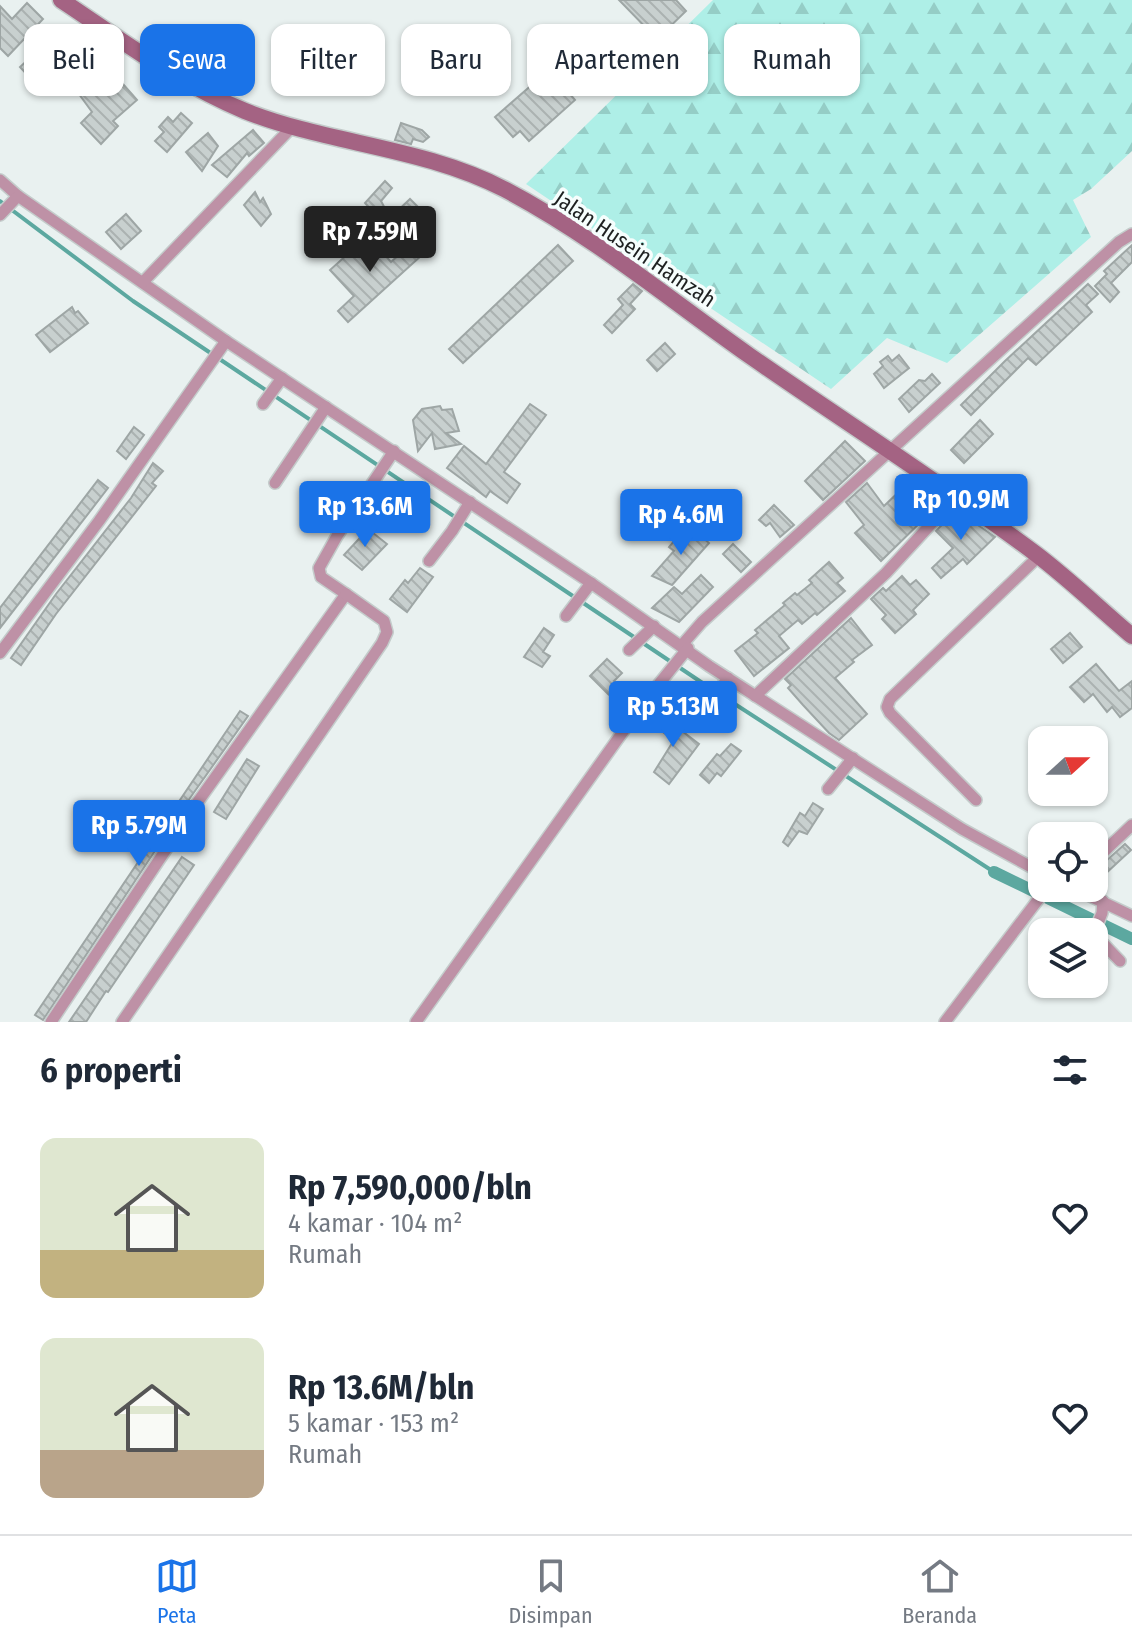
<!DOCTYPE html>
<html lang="id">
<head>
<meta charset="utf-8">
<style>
  body { margin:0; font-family:"Fira Sans Condensed",sans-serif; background:#f2f2f3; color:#1f2937; height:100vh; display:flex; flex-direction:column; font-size:30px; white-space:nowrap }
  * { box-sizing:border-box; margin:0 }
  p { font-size:26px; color:#747a83 }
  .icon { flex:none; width:44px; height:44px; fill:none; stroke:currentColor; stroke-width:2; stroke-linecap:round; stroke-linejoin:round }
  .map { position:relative; height:1022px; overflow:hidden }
  .panel { display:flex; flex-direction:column; background:#fff; flex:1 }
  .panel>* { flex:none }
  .guide { position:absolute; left:24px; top:24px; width:1084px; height:72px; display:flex; gap:16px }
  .needle { width:52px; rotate:69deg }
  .buttons { position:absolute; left:1028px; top:726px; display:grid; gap:16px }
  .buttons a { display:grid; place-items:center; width:80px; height:80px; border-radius:16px; background:#fff; box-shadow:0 2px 6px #0004; font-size:40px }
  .price { position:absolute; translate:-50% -68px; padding:0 18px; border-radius:8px; background:#1a73e8; color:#fff; font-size:26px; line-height:52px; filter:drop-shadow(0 2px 4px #0008) }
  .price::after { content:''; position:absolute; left:50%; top:48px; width:24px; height:18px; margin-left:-12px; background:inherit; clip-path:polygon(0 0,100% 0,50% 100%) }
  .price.current { background:#222; color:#fff }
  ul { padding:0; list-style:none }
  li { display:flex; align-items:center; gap:24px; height:200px; padding:0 40px }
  li span { display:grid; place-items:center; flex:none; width:224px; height:160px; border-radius:16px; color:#555 }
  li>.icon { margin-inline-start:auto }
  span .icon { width:96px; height:96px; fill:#fffc; stroke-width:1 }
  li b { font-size:34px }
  h2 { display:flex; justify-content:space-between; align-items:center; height:96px; padding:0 40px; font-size:34px }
  .tag { padding:0 28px; border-radius:16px; background:#fff; box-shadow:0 2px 6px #0004; font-size:28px; line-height:72px }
  .tag.current { background:#1a73e8; color:#fff }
  .dock { display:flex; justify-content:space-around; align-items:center; height:112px; border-top:2px solid #e0e1e3; background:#fff; font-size:22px; color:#747a83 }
  .dock a { display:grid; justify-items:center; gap:4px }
  .dock .current { color:#1a73e8 }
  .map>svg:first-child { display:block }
  .forest { fill:url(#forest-firs) }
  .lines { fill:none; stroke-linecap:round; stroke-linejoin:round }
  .stream { stroke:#5ca8a0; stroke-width:4 }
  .canal { stroke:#5ca8a0; stroke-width:12 }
  .building { fill:url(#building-back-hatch); stroke:#9ea6a5; stroke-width:2 }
  .street-casing { stroke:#c4cccb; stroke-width:14 }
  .secondary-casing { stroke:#c4cccb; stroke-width:19 }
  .street { stroke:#be91a6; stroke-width:11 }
  .secondary { stroke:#a46383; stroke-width:16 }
  .labels { text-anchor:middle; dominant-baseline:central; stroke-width:7; stroke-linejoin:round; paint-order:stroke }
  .street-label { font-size:22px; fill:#1e2121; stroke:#f6fefd }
</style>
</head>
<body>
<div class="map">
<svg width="1132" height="1022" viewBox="0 0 1132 1022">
  <defs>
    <pattern id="forest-firs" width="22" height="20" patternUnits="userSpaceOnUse" patternTransform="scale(2)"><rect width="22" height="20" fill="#aeefe7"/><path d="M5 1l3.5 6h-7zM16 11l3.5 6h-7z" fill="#95cdc6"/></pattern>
    <pattern id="building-back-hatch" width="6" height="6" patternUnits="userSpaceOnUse" patternTransform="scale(2)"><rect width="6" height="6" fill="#c8d0cf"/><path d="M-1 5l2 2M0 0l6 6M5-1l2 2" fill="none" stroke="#abb2b1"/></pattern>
  </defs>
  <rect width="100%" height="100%" fill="#e9f1f0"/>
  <path class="forest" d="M713,0h419v151l-41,38 -18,11 18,37 -144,126 -60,-25 -56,51 -305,-205z"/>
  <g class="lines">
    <path class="stream" d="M0,201l133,100 574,385 287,186"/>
    <path class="canal" d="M994,872l138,67"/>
  </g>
  <g class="building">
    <path d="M619,0h57l10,11 -29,28z"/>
    <path d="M27,3l16,16 -35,37 -8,-8v-42l12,13z"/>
    <path d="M85,39l13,17 -6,4 31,24 14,16 -24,21 5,5 -17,18 -20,-21 11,-11 -35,-48z"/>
    <path d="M44,45l13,15 -24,21 -13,-14z"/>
    <path d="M549,70l26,30 -46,41 -9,-10 -7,6 -18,-20z"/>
    <path d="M181,113l11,10 -25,29 -12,-11 9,-9 -5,-5 9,-10 5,5z"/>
    <path d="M401,123l21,7 7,7 -6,5 -10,-3 -2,5 -16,-4z"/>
    <path d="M253,130l11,13 -15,13 -2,-3 -20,24 -15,-12z"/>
    <path d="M208,133l10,13 -16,25 -16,-19z"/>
    <path d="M385,181l7,7 -11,13 9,17 20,-19 12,12 -27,25 -30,-33z"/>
    <path d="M255,192l5,10 3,-4 8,16 -10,12 -17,-21z"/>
    <path d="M126,214l15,17 -20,18 -15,-17z"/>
    <path d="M368,236l23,26 20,-18 11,11 -74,67 -10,-11 16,-15 -24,-26z"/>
    <path d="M558,245l15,16 -110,102 -14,-14z"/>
    <path d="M1132,245v17l-21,21 8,9 -9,10 -15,-16 12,-12 -3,-3z"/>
    <path d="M633,284l9,7 -12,13 5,5 -23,24 -8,-8 19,-20 -5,-6z"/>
    <path d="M1088,284l10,10 -12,11 6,7 -56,53 -8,-7 -57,57 -10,-10 44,-44z"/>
    <path d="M72,307l3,6 3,-2 10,12 -38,29 -14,-17z"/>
    <path d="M665,343l10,11 -18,17 -10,-11z"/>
    <path d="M899,355l10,13 -25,20 -10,-14 9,-8 -3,-4 8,-6 4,5z"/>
    <path d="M932,374l8,9 -31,29 -10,-13 20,-19 6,1z"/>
    <path d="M530,404l16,11 -42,57 16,12 -13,19 -17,-12 -4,6 -39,-29 17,-22 22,18z"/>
    <path d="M440,406l2,4 10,-1 7,22 -13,2 15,11 -26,5 -3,-16 -14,18 -5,-31 9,-11z"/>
    <path d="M980,420l13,14 -29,29 -13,-13z"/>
    <path d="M134,427l10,8 -18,24 -9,-8z"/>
    <path d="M845,441l20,20 -42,39 -18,-19z"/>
    <path d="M153,463l10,8 -11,12 4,3 -100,128 -35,51 -10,-7 45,-64 75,-96z"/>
    <path d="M98,480l10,8 -108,140v-20z"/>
    <path d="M867,483l17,23 21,-20 25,27 -49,48 -26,-28 9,-8 -18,-23z"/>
    <path d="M774,505l20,20 -14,12 -10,-14 -4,3 -7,-6z"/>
    <path d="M956,510l14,13 2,-2 23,16 -28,27 -4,-5 -22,19 -9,-10 21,-20 -17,-17z"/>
    <path d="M368,529l19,15 -25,26 -18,-15z"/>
    <path d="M694,530l15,13 -37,42 -20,-9 22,-25 -5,-4 11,-13 5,5z"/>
    <path d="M733,544l18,18 -10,10 -18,-18z"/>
    <path d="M829,562l14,16 -6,5 8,8 -28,24 -2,-2 -13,11 -4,-4 -19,16 10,12 -35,28 -19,-25 23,-18 -3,-3 30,-25 -2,-2 12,-10 2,2 15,-12 -3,-3z"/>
    <path d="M420,568l13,9 -26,35 -17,-13 15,-19 3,3z"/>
    <path d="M701,575l12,12 -34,35 -27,-14 22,-21 8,7z"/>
    <path d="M902,576l8,9 6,-5 13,14 -16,16 3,4 -21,19 -13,-14 4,-4 -15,-16 12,-11 3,3z"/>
    <path d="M851,618l21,27 -20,15 2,2 -19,16 32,36 -28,26 -10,-7 -26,-28 -15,-17 3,-3 -6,-6z"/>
    <path d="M544,628l10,7 -11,17 7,4 -8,11 -18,-10z"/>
    <path d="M1070,633l12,14 -19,16 -12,-14z"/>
    <path d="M607,659l15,14 -8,8 23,17 -7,9 -4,-4 -2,3 -16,-12 -18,-18z"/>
    <path d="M1096,664l23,27 13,-10v27l-12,9 -8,-10 -5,5 -14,-18 -9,8 -14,-15z"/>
    <path d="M240,711l8,5 -58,82 -147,222 -8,-5z"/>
    <path d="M657,712l42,32 -30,40 -15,-12 20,-32 -25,-18z"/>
    <path d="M731,744l10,7 -20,25 -4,-3 -8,10 -9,-8 17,-21 3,2z"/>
    <path d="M247,759l12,7 -33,53 -12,-7z"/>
    <path d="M813,803l10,6 -16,25 -8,-3 -11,15 -5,-4 17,-29 5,3z"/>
    <path d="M1125,844l6,6 -28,26 -6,-7z"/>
    <path d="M182,857l12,8 -86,127 -2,-1 -20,31h-17z"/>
  </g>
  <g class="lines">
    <g class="street-casing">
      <g id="street">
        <path d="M0,180l18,16 208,145 365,242 118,83 253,163 80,44"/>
        <path d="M0,215l18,-19"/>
        <path d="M143,282l150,-156"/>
        <path d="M263,404l19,-26"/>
        <path d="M275,483l51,-76"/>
        <path d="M429,561l23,-30 18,-29"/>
        <path d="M566,616l25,-33"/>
        <path d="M681,646l21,-24 417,-380 13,-8"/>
        <path d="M629,650l25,-24"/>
        <path d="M0,653l99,-132 127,-180"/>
        <path d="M755,696l131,-123 69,-75"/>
        <path d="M706,708l22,-30"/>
        <path d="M828,789l25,-31"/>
        <path d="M976,800l-86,-87 -3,-6 3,-8 149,-143"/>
        <path d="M1094,861l38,-36"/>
        <path d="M1073,888l59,28"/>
        <path d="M1094,933l8,-20 1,-12"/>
        <path d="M1094,934l26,27"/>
        <path d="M51,1022l146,-219 149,-209 -25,-17 -2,-9 18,-32 57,-85"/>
        <path d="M122,1022l260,-379 5,-11 -3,-11 -38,-27"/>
        <path d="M416,1022l226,-317 46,-57"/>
        <path d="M945,1022l102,-134"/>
      </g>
    </g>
    <g class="secondary-casing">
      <path id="secondary" d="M61,0c59,39 118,84 184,111 83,33 178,36 259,78 88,46 165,110 246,167 95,66 193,128 286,198 33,25 64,55 96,82"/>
    </g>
    <use href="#street" class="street"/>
    <use href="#secondary" class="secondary"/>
  </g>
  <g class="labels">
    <g class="street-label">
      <text transform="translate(635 249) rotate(34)">Jalan Husein Hamzah</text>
    </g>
  </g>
</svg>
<div class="buttons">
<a><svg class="needle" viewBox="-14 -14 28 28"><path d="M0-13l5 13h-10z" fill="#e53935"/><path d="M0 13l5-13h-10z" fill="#747a83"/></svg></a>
<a><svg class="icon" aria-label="locate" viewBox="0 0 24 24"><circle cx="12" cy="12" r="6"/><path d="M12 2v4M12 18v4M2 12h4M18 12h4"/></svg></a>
<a><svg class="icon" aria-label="layers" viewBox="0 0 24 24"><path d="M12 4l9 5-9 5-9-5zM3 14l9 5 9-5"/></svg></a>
</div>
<b class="price current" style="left:370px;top:274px">Rp 7.59M</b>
<b class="price" style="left:961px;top:542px">Rp 10.9M</b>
<b class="price" style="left:365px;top:549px">Rp 13.6M</b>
<b class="price" style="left:681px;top:557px">Rp 4.6M</b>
<b class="price" style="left:673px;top:749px">Rp 5.13M</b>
<b class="price" style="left:139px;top:868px">Rp 5.79M</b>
<div class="guide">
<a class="tag">Beli</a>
<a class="tag current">Sewa</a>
<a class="tag">Filter</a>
<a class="tag">Baru</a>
<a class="tag">Apartemen</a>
<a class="tag">Rumah</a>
</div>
</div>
<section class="panel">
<h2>6 properti<svg class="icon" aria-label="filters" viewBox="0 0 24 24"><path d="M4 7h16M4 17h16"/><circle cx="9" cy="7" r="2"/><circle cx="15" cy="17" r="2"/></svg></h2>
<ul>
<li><span style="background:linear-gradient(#dfe7d0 70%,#c2b280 0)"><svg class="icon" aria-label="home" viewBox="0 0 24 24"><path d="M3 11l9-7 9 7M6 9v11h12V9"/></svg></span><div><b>Rp 7,590,000/bln</b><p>4 kamar · 104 m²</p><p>Rumah</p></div><svg class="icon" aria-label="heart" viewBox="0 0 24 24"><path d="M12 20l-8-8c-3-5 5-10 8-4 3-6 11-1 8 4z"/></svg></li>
<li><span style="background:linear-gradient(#dfe7d0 70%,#b9a48a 0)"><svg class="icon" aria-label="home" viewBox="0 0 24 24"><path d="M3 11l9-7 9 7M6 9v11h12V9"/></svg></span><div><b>Rp 13.6M/bln</b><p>5 kamar · 153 m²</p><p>Rumah</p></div><svg class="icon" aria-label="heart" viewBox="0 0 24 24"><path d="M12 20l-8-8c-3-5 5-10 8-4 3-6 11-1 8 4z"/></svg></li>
</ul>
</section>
<nav class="dock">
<a class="current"><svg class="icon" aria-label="map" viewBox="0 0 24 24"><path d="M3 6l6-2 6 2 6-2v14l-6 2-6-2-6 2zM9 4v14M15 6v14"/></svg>Peta</a>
<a><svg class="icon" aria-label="saved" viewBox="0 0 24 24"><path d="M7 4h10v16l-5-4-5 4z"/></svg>Disimpan</a>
<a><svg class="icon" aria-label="home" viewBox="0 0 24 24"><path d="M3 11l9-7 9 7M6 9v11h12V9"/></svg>Beranda</a>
</nav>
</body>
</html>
